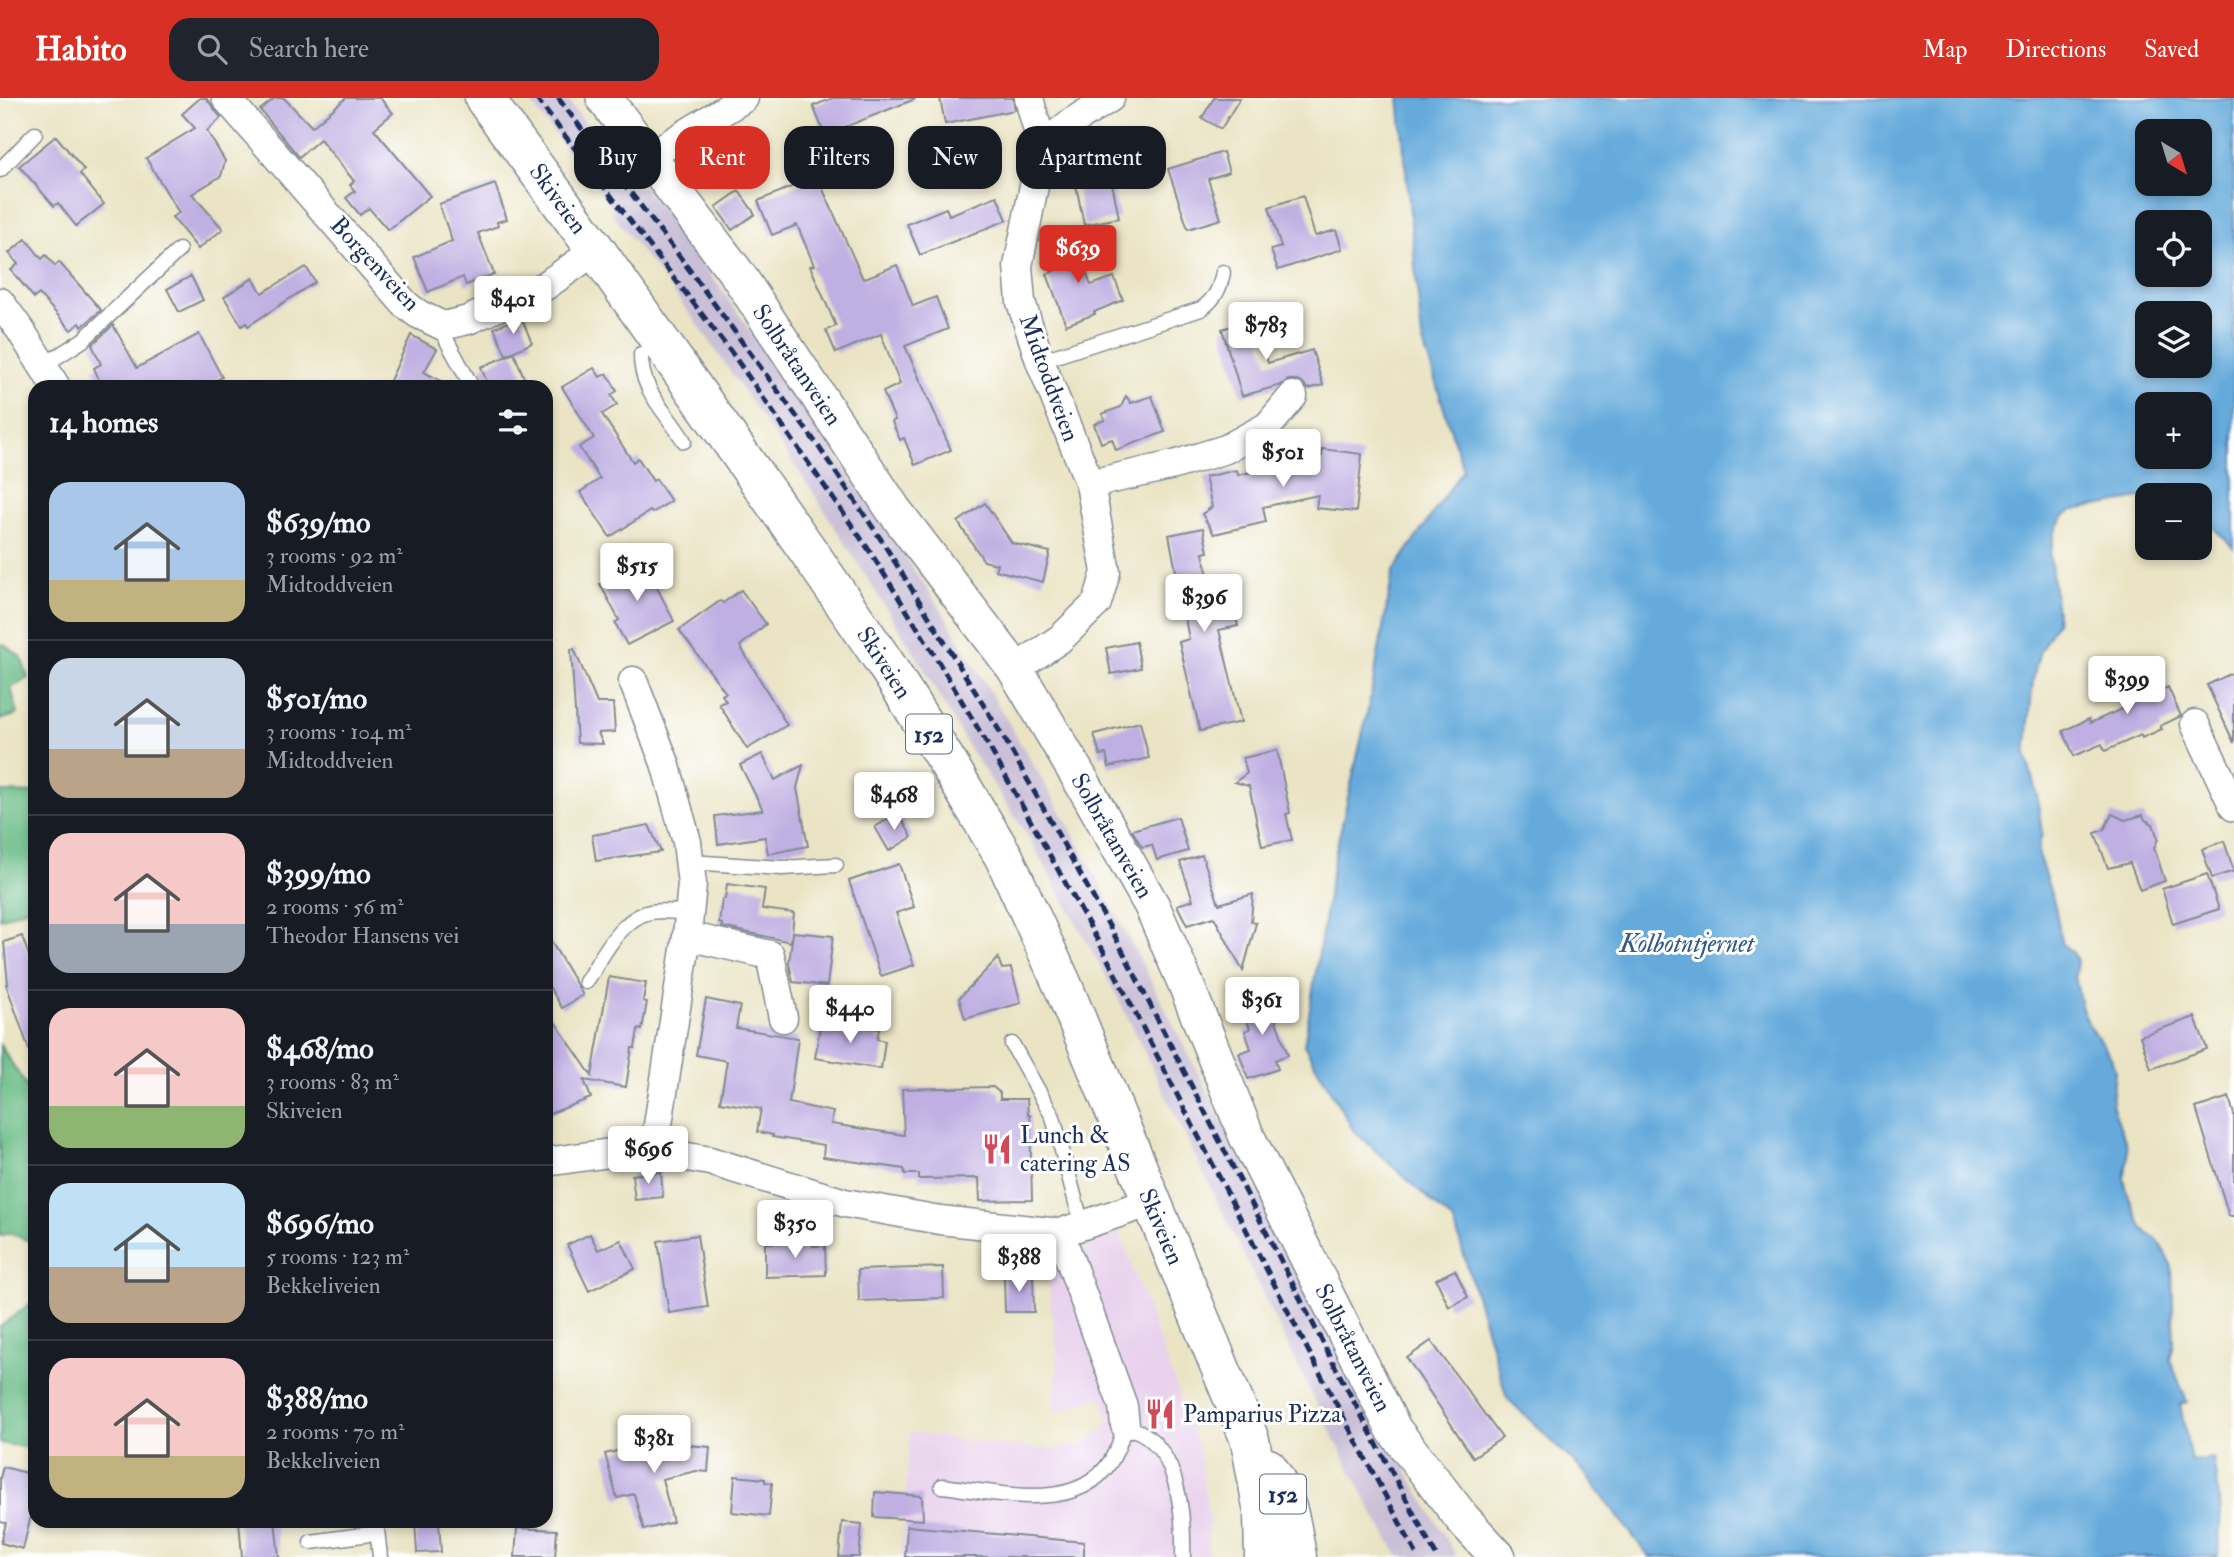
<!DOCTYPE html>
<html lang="en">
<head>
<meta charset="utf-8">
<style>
  body { margin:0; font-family:"IM FELL Double Pica",serif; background:#20242c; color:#f1f3f6; height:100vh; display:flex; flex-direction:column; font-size:26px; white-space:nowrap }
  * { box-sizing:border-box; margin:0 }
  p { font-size:23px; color:#9ea1a6 }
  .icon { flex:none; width:38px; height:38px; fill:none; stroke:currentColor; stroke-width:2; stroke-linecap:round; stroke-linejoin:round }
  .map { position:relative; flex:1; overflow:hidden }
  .sheet { position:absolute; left:28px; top:282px; width:525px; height:1148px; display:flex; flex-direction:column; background:#171b24; border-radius:21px; box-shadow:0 4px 10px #0003 }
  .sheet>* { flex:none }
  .banner { position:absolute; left:574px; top:28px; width:665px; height:63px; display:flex; gap:14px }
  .needle { width:46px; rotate:142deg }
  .controls { position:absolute; left:2135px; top:21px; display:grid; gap:14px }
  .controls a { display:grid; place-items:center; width:77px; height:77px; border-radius:14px; background:#171b24; box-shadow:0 4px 10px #0003; font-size:35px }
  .price { position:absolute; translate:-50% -60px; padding:0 16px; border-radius:7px; background:#fff; color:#222; font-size:23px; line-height:46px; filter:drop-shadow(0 2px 4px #0008) }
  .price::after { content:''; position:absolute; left:50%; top:42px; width:21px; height:16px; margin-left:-10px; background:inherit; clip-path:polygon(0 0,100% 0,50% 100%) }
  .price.selected { background:#d93025; color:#fff }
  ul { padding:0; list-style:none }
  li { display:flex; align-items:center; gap:21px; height:175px; padding:0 21px }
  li+li { border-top:2px solid #363941 }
  li span { display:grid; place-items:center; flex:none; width:196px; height:140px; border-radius:21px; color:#555 }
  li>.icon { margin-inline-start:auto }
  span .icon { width:84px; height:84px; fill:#fffc; stroke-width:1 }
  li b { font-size:30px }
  h2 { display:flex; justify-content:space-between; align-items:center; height:84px; padding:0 21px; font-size:30px }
  .tag { padding:0 24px; border-radius:21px; background:#171b24; box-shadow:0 4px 10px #0003; font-size:24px; line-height:63px }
  .tag.selected { background:#d93025; color:#fff }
  header { display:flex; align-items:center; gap:42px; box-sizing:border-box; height:98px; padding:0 35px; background:#d93025; color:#fff }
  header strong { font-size:33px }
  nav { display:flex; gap:38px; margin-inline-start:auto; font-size:24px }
  .search { width:490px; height:63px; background:#20242c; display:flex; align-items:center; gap:18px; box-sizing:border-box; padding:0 24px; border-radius:21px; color:#9ea1a6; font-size:26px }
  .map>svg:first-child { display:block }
  .built { fill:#e9d2ed }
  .industrial { fill:#c9bfd7 }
  .forest { fill:#6cbd88; stroke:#447673; stroke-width:2 }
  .water { fill:#65aadb; stroke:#406c9c; stroke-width:2; fill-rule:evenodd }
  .building { fill:#bfafe2 }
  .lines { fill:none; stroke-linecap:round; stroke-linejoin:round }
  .service-casing { stroke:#828a91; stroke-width:17 }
  .minor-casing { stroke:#828a91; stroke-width:31 }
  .tertiary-casing { stroke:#828a91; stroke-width:38 }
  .primary-casing { stroke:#828a91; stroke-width:41 }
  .service { stroke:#fff; stroke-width:14 }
  .minor { stroke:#fff; stroke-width:28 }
  .tertiary { stroke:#fff; stroke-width:35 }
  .primary { stroke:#fff; stroke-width:38 }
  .rail { stroke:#1b2f5e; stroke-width:5; stroke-dasharray:10 5; stroke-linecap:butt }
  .labels { text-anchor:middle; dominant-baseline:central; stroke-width:6; stroke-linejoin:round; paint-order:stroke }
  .shield { fill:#fff; stroke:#5f6d8e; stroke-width:2 }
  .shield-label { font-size:23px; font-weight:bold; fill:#1b2f5e }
  .street-label { font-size:24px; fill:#1b2f5e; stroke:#fff }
  .poi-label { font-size:24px; fill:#1b2f5e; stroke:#fff; text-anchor:start }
  .water-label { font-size:26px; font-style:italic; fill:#355a8a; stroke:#fff }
</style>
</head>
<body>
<header>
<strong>Habito</strong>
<div class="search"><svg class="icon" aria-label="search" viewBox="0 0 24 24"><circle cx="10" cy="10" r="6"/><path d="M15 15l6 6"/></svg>Search here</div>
<nav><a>Map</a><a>Directions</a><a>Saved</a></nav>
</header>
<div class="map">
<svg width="2234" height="1459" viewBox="0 0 2234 1459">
  <rect width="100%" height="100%" fill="#fff"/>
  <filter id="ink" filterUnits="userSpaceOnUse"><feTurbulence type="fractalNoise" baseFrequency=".0143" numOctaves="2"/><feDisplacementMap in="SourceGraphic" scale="14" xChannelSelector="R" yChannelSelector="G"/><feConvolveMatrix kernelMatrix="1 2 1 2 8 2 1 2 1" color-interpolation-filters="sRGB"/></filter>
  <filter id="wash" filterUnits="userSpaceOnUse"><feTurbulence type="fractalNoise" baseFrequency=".00686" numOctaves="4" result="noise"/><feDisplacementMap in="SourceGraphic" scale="28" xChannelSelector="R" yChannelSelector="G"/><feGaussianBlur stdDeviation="1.57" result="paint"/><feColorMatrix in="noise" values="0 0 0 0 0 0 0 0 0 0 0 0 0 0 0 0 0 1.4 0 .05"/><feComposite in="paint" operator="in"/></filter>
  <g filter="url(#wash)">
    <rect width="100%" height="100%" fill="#eae4c4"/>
    <path class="built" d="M1119,1133l79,215 11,72 -2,39h-306l9,-125 78,12 64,5 31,-5 20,-15 6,-12 -8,-21 -46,17 -1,-13 4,-42 -13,-99 39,-12z"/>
    <path class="industrial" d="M527,0h39l72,92 6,-4 85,114 215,314 122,206 77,145 213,419 101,173h-58l-24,-40 -62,-120 -195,-399 -87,-157 -63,-95 -56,-97 -100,-158 -115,-168 -86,-111 3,-2z"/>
    <g class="forest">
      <path d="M3,546l18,13 7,21 -17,10 7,26 -18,6v-72z"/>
      <path d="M0,694l35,1v112l-35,14z"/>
      <path d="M0,947l35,54v144l-26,-10 -9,3z"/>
      <path d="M35,1202v149l-35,-6v-116z"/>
    </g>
    <path class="water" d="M1399,0h835v450l-34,-33v-20h-53v2l-74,13 -10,7 -8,15 -5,24 7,57 -1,10 -17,30 -6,27 -7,75 11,41 5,38 -3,10v13l16,49 7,38 11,9 4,8 -2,15 6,30 7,17 23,34 4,13 -3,34 15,42 1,12 -4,20 3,14 15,36 5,6 8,3 7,9 10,21 2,77 -4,15 17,43 -7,2 11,57 22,-3 8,53 -3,46h-569l-66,-86 -76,-73 -53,-176 -100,-91 -50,-86 30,-186 35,-154 24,-133 70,-103 -41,-130zM2147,33h53v53h-53zM2147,124h53v53h-53zM2147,215h53v53h-53zM2147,306h53v53h-53z"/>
    <g id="blocks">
      <g class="building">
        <path d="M200,0h6l15,20 -14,13 18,30 -4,15 -29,18 31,35 -25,20 -26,-32 7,-4 -33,-55 49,-30 -13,-14z"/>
        <path d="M275,0h9l28,29 34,-29h34l13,15 -19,16 56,67 -42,34 -19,-22 -9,7 -14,-17 9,-7 -5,-6 4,-4 -34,-42 -21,18 -39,-47z"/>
        <path d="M833,0h82v1l-90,36 -12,-29z"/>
        <path d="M940,0h73l2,12 -70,14z"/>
        <path d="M1214,0h26l-19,31 -19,-11z"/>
        <path d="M1102,35l17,85 -35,7 -9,-45 13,-3 -11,-36z"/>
        <path d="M56,38l28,34 -4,4 24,30 -28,22 -18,-23 -4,3 -35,-40z"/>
        <path d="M1223,54l6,20 -21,7 13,40 -33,10 -20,-60z"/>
        <path d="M817,78l46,103 34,-14 16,41 23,-9 12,32 -43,17 46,104 -36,15 -11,-27 -4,2 -8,-18 3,-2 -12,-28 17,-8 -19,-50 -45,19 -10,-23 10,-4 -26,-60 4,-1 -17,-40 -25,10 -14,-34z"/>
        <path d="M495,86l12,35 -10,3 1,4 -20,7 16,41 -28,11 -3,-8 -35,15 -14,-35 38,-16 -13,-37z"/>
        <path d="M739,93l16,23 -23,16 -16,-23z"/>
        <path d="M997,98l10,24 -87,35 -13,-31 39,-16 3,7z"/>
        <path d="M1303,98l12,40 21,-6 6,19 -64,21 -7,-20 10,-3 -12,-40z"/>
        <path d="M1073,140l18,47 23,-8 9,23 -29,12 1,2 -29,11 -19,-51 7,-3 -8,-23z"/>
        <path d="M26,141l16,20 4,-4 9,11 4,-4 42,48 -19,17 -2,-4 -9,7 -32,-36 -5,4 -23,-28 7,-6 -9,-11z"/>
        <path d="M306,169l9,15 -67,44 -2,-3 -4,3 -18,-29 29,-19 9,15z"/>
        <path d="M191,178l12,24 -24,12 -12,-23z"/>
        <path d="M521,219l11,26 -26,12 -12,-27z"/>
        <path d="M1255,221l13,44 44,-13 11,35 -15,4 -5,-6 -7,-3h-8l-7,5 -39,11 -20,-67z"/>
        <path d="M113,227l24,43 62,-34 23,43 -18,10h-102l-8,-19 7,-4 -9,-19z"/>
        <path d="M411,237l26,14 -13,23 28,15h-65z"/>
        <path d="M514,255l14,34h-39l-8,-20z"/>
        <path d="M594,270l6,9 7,-4 10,18 -6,4 6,10 -15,9 31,48 5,-4 15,23 3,-2 15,22 -19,12 -2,-2 -40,26 -30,-45 20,-13 -21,-32 15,-9 -32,-51z"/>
        <path d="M1126,298l5,7 21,-7 13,36 -49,18 -4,-11 -11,4 -7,-19 11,-4 -3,-6 19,-7z"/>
        <path d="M1322,351l40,5 -6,58 -40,-4 2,-13 -55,12 3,15 -52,12 -12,-20 10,-7 -7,-30 32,-7 1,5 84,-19z"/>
        <path d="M985,405l27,40 38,9 -7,30 -48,-12 2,-6 -13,-3 -26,-39z"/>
        <path d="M1203,430l5,24 -5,1 10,46 18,-4 7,31 -19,4 22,92 -41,9 -21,-89 10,-3 -20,-104z"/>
        <path d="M644,464l30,59 -47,24 -12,-22 4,-3 -19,-36z"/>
        <path d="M741,492l25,34 -26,22 47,79 -40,24 -28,-45 7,-3 -4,-6 4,-2 -47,-63 41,-29 3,2z"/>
        <path d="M1136,544l5,26 -30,6 -5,-26z"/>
        <path d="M571,551h3l23,54h16l2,29 -17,1 5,11 -26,-1z"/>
        <path d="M2148,568l12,25 8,-4 13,29 -21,10 2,3 -20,9 -1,-3 -36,16 -3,-7 -28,12 -11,-25 26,-12 1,4 41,-18 -12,-26z"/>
        <path d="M2234,574v71l-27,-58z"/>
        <path d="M1140,624l9,36 -40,9 -3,-13 -6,1 -6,-21z"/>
        <path d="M1277,652l13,63 -4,1 6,26 -30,6 -13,-60 -14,-4 12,-9 -4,-15z"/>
        <path d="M762,656l13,26 28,-15 -6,23 11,58 -40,8 -3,-17 -47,7 -3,-28 48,-6 -23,-45z"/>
        <path d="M898,715l14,24 -23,14 -14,-24z"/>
        <path d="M2112,716l13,6 18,-5 2,5 8,4 5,15 -4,9 11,33 -25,9 -10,-27 -22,5 -13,-35 9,-3z"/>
        <path d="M1178,719l10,34 -31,9 -5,-15 -10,2 -10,-17z"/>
        <path d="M649,727l12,27 -65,9 -4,-26z"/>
        <path d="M2224,743l10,30 -22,7 -10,-29z"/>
        <path d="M1202,757l17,49 34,-10 -2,28 5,1 -13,48 -29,-54 -27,8 -10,-20 16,-5 -13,-38z"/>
        <path d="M899,766l15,43 -18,6 18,52 -33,11 -32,-95z"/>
        <path d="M2207,776l12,35 -46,15 -11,-35z"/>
        <path d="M727,786l38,5 -3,20 32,4 -3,29 -69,-15v-3l-3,-1 3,-24h3z"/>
        <path d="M793,834l40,4 -6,50 -34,-4 -4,-19z"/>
        <path d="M546,835l37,62 -21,13 -16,-27z"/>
        <path d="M22,838l13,37v84l-3,1 -26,-74h2l-4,-42z"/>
        <path d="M998,860l4,11 9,-1 10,35 -56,16 -6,-21z"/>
        <path d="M609,879l37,6 -3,18 4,1 -5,28 -4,-1 -3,19h-3l-6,39 -42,-7 7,18 -45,17v-106l46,67z"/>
        <path d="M1266,894l22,63 -13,5 3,9 -30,10 -9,-26 12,-4 -6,-18 5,-2 -10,-28z"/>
        <path d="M706,901l34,7 -4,22 62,10 -9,65 44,9 -2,12 73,11 -2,-46 91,-2 7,6v6h27l1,16h2l2,85 -52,1 -1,-23 -60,1v-5h-14l-1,-5 -81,-12 1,-12 -52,-8 1,-2 -16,-3 4,-23 -41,-7 7,-41 -31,-6z"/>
        <path d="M2195,919l12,32 -56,20 -11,-33z"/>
        <path d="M821,922l58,9 -2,10 8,2 -4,28 -66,-11z"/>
        <path d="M2229,999l5,18v101h-5l-33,-108z"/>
        <path d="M661,1074l2,25 -28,3 -3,-25z"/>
        <path d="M590,1136l8,16 23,-10 14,29 -46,22 -22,-46z"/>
        <path d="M697,1137l11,72 -39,6 -11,-72z"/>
        <path d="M814,1144l-1,4 12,-1 1,30 -61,2v-34z"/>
        <path d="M943,1169l1,31 -85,3 -1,-31z"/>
        <path d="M1455,1172l13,27 -19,10 -13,-28z"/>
        <path d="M1033,1177l1,37h-29l-1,-36z"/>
        <path d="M1431,1243l71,97 -29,19 -66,-99z"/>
        <path d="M666,1341l1,4 43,4 -2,25 -12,-1 -34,8 11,43 -29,8 -10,-36 -17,4 -12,-44z"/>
        <path d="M3,1369l32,8v24l-12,50 -22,-6 5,-20 -6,-1v-44z"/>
        <path d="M735,1378l30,3v3l7,1 -3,33 -37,-4z"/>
        <path d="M875,1394l47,4 1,24 -49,-3z"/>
        <path d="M239,1423h36l4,36h-37z"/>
        <path d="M415,1423h24l2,31 -24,1z"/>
        <path d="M842,1424l20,2 -3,33h-20z"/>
        <path d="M907,1428l177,16v15h-179z"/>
        <path d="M517,1430l40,2 -2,27h-40z"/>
      </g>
    </g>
  </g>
  <g filter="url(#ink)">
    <use href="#blocks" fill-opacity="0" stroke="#828a91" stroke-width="2"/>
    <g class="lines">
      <g class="service-casing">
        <g id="service">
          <path d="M0,72l35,-36"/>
          <path d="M443,228l4,15 25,46"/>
          <path d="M641,256c-1,37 25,57 43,87"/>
          <path d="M1040,263l161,-52c14,-10 19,-20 22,-37"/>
          <path d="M44,267l39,-25 96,-90"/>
          <path d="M689,764l93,6 54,-3"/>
          <path d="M586,884c16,-24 33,-63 64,-70 12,-2 26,0 39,1"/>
          <path d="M1012,946l41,73 29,108"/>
          <path d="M942,1388c56,6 145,32 174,-35 4,-8 6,-17 9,-26 7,4 18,7 24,13 31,25 35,83 34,119"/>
          <path d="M376,1423l4,36"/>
          <path d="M311,1444l66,-9"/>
        </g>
      </g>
      <g class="minor-casing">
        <g id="minor">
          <path d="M226,0l180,207 12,9 25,12 25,-6 77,-34 51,-36"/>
          <path d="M1029,0l13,48"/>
          <path d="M648,59l96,-59"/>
          <path d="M0,204l21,29 35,56"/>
          <path d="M1090,386l84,-19 52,-16 42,-23 25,-30"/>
          <path d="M1015,571l45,-30 37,-36 9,-31 -16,-88 -50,-123 -19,-59 -3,-36 24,-120 30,-24 38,-24"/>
          <path d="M633,583l32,82 22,79 5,42 -5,52 -33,215"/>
          <path d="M2195,626l39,83"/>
          <path d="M687,838l83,19 13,63"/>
          <path d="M546,1064l78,-11h30l56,10 135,42 95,17 120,13 91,-31"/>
          <path d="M1060,1135l63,173 2,19"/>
        </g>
      </g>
      <g class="tertiary-casing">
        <path id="tertiary" d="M604,0l134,177 155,234 122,160 74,125 63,112 33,76 62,155 147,293 68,88 36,39"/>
      </g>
      <g class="primary-casing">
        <g id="primary">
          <path d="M484,0l112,152 215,305 74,108 64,102 55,92 59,129 187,454 13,72 1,45"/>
          <path d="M1268,1370c19,27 24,56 29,89"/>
        </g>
      </g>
      <use href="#service" class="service"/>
      <use href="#minor" class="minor"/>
      <use href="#tertiary" class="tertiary"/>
      <use href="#primary" class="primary"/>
      <g class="rail">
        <path d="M536,0l198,258 135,194 63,101 60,101 111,198 211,412 104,195"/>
        <path d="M558,0l119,155 139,190 66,98 125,202 111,199 211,413 108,202"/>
      </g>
    </g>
  </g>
  <defs>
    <g id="restaurant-bare" transform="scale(2.415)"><path d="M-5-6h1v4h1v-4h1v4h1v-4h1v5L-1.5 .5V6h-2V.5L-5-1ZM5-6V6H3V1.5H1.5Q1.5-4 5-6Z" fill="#d1495b" stroke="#fff" stroke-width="2.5" paint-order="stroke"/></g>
  </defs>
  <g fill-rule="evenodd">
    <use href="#restaurant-bare" x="997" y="1051"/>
    <use href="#restaurant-bare" x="1160" y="1316"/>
  </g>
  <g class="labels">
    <g class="shield">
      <rect x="906" y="616.5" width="46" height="39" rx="5"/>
      <rect x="1260" y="1376.5" width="46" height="39" rx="5"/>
    </g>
    <g class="shield-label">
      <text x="929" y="636">152</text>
      <text x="1283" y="1396">152</text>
    </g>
    <g class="street-label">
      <text transform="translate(558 101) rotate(54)">Skiveien</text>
      <text transform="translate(375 166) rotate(47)">Borgenveien</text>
      <text transform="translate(797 267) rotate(56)">Solbråtanveien</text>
      <text transform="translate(1049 280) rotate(70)">Midtoddveien</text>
      <text transform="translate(884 565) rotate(57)">Skiveien</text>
      <text transform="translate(1112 738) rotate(60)">Solbråtanveien</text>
      <text transform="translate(1161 1129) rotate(67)">Skiveien</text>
      <text transform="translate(1353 1250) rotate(63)">Solbråtanveien</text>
    </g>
    <g class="poi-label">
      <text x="1020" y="1037">Lunch &amp;<tspan x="1020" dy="28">catering AS</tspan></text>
      <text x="1183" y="1316">Pamparius Pizza</text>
    </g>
    <g class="water-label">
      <text x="1687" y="846">Kolbotntjernet</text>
    </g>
  </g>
</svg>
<div class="controls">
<a><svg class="needle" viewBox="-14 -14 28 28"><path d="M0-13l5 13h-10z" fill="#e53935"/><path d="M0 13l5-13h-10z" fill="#9ea1a6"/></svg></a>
<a><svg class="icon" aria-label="locate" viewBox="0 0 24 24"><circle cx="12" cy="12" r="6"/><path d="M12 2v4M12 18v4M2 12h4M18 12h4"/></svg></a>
<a><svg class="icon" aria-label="layers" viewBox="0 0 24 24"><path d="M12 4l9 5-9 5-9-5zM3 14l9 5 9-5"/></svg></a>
<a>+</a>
<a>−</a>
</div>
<b class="price selected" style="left:1078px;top:187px">$639</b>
<b class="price" style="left:513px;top:238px">$401</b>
<b class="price" style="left:1266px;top:264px">$783</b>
<b class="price" style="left:1283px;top:391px">$501</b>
<b class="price" style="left:637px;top:505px">$515</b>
<b class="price" style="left:1204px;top:536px">$396</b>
<b class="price" style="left:2127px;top:618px">$399</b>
<b class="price" style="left:894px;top:734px">$468</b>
<b class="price" style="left:1262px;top:939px">$361</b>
<b class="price" style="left:850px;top:947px">$440</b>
<b class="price" style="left:648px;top:1088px">$696</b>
<b class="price" style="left:795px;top:1162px">$350</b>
<b class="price" style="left:1019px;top:1196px">$388</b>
<b class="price" style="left:654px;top:1377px">$381</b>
<div class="banner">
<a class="tag">Buy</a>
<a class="tag selected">Rent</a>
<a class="tag">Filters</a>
<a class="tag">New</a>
<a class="tag">Apartment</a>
</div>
<section class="sheet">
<h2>14 homes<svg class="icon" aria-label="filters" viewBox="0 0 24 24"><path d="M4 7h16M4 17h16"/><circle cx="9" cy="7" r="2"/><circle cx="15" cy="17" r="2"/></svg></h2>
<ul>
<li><span style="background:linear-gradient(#a9c7e8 70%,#c2b280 0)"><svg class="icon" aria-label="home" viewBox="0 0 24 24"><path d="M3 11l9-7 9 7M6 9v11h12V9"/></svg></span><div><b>$639/mo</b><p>3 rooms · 92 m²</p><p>Midtoddveien</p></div></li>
<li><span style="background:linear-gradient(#c9d6e8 65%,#b9a48a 0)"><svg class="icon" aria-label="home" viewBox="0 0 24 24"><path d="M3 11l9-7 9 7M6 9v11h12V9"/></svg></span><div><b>$501/mo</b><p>3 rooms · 104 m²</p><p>Midtoddveien</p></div></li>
<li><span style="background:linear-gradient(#f6c9c9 65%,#9aa5b1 0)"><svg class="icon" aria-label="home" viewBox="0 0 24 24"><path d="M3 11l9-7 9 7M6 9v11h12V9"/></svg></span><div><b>$399/mo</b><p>2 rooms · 56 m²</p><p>Theodor Hansens vei</p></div></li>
<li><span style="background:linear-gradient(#f6c9c9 70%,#8fb573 0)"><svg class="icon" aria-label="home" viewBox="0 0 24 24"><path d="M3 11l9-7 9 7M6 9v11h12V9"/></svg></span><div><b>$468/mo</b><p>3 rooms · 83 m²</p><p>Skiveien</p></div></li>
<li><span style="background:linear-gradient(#bfe0f5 60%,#b9a48a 0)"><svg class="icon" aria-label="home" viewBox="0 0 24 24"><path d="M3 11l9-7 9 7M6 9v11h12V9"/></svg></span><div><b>$696/mo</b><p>5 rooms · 123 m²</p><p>Bekkeliveien</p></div></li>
<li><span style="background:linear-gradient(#f6c9c9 70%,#c2b280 0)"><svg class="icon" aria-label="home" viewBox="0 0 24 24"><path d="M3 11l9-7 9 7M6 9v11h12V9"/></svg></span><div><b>$388/mo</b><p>2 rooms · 70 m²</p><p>Bekkeliveien</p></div></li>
</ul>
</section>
</div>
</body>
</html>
